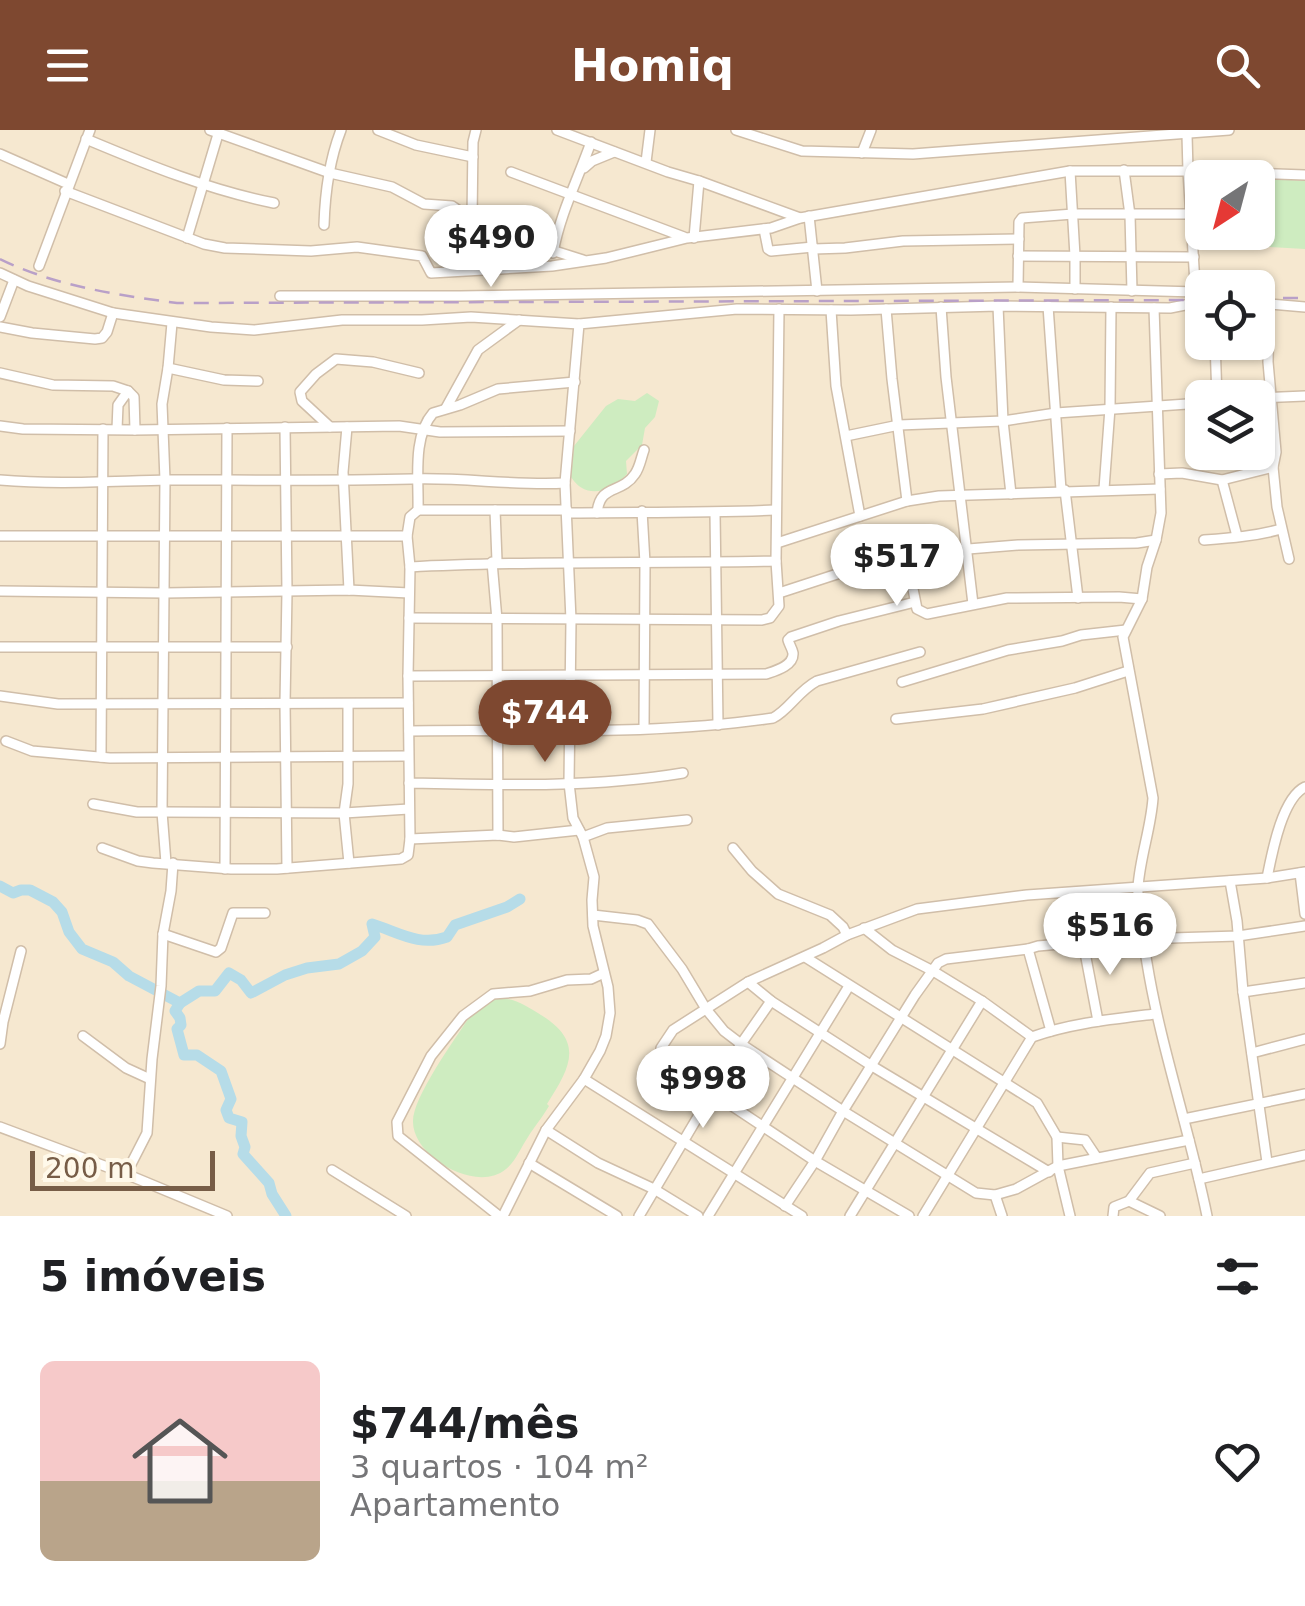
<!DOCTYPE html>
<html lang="pt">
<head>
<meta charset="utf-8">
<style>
  body { margin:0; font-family:"DejaVu Sans",sans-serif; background:#f6f6f6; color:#202124; height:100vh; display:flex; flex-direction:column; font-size:38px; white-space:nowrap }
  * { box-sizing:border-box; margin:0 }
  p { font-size:32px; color:#757577 }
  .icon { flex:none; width:55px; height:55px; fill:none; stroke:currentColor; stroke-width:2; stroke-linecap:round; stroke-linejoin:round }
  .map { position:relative; height:1086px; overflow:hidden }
  .panel { display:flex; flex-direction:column; background:#fff; flex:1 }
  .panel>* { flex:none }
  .needle { width:65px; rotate:216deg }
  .tools { position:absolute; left:1185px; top:30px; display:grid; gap:20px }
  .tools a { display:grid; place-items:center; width:90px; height:90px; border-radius:15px; background:#fff; box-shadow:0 2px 8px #0004; font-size:50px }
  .scale { position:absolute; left:30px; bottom:25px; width:185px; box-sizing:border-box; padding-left:10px; border:5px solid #775d47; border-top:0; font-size:28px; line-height:35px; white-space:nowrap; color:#775d47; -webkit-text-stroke:8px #fff9ea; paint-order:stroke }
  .price { position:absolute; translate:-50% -85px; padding:0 22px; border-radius:35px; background:#fff; color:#222; font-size:32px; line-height:65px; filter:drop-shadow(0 2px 5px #0008) }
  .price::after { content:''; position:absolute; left:50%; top:60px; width:30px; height:22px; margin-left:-15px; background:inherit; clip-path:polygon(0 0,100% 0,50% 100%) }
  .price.selected { background:#7e4830; color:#fff }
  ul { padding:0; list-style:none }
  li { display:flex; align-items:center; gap:30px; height:250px; padding:0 40px }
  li+li { border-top:2px solid #e0e0e0 }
  li span { display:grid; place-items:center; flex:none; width:280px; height:200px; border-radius:15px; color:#555 }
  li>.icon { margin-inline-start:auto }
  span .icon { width:120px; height:120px; fill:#fffc; stroke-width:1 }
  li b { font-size:42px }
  h2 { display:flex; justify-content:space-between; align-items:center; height:120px; padding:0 40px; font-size:42px }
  header { display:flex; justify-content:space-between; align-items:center; height:130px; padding:0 40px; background:#7e4830; color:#fff; font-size:45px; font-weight:700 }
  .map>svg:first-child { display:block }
  .residential { fill:#f6e8d0; fill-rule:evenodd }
  .green { fill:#ceecc0 }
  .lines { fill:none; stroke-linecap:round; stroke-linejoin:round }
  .river { stroke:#b6dce8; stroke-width:11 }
  .minor-casing { stroke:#d0bea9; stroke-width:12 }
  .minor { stroke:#fff; stroke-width:9 }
  .rail { stroke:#b9a0c8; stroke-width:2.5; stroke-dasharray:15 10; stroke-linecap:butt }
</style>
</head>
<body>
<header><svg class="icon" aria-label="menu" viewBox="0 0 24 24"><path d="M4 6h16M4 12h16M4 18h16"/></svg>Homiq<svg class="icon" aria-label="search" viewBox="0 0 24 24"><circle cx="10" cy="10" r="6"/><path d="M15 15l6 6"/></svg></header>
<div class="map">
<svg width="1305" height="1086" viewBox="0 0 1305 1086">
  <rect width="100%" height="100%" fill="#fef6e3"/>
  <path class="residential" d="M0,0h1305v1086h-1305zM1202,48h56v54h-56zM1202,158h56v54h-56zM1202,268h56v54h-56z"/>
  <g class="green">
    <path d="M1258,48l47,3v68l-68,-4v-12l21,-1z"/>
    <path d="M647,263l12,8 -4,16 -10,11 -3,17 -16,16 1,13 -9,9 -6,1 -1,5c-19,4 -29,4 -40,-12l3,-31 32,-40 12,-7 17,2z"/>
    <path d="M497,868c18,0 29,8 44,17 44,27 29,53 6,89l2,2c-7,12 -15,21 -21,31 -7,10 -12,24 -22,32 -29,25 -94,-12 -93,-48 0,-24 41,-80 55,-102l6,-9z"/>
  </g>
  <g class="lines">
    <g class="river">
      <path d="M0,756l13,7 8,-3h9l23,12 9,10 7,20 13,17 31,13 16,14 51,27 19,-12h16l14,-18 12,7 10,13 34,-18 22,-7 32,-4 23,-13 13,-14 -3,-13c26,8 47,23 75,13l8,-12 52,-18 13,-8"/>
      <path d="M180,873l-5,8 5,7 1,7 -4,4 7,26h13l24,16 10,28 -5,11 3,8 13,4 -1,14 4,11 -2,7 26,29 3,11 14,22"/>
    </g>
    <g class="minor-casing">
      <g id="minor">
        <path d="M210,0l120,43 62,14 32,17 28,2 27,19 19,8 85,27"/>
        <path d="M378,0l38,15 57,12"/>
        <path d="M557,0l111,42 31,9 101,37"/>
        <path d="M736,0l66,21 111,3 316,-24"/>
        <path d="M86,9c62,26 123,51 188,64"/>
        <path d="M862,23l9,-23"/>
        <path d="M0,24l68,30"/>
        <path d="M646,32l4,-32"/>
        <path d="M584,38l8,-7 22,-9"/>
        <path d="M1124,40l6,45 2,76"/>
        <path d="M1070,41l5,85v33"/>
        <path d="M511,42l173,65"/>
        <path d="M65,61l139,53 21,4 86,3 46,-4 65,9 9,17 121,-7 54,-8 81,-20 84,-10 29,-10 270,-47h118l-1,-36"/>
        <path d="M809,86l8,75"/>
        <path d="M472,89l1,-77 3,-12"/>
        <path d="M324,95c1,-33 5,-64 17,-95"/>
        <path d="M764,99l4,20 3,2 42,-4"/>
        <path d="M187,108l32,-107"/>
        <path d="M694,108l5,-57"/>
        <path d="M813,119l32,-1 58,-7 116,-2"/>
        <path d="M553,123c7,-39 25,-74 38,-111"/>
        <path d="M1018,126l176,1"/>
        <path d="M39,136l51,-136"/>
        <path d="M0,143l28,13 85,27 98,14 43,3 88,-10h80l49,-3 108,7"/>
        <path d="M1018,157l1,-65 3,-4 51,-4h117"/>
        <path d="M280,166h180l558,-9 178,5"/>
        <path d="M1258,173l47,4"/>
        <path d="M1269,174l-1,58 8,90 -3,15 4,40 12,52"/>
        <path d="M998,176l5,115 8,73"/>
        <path d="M1048,176l13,184"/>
        <path d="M941,177l5,70 27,227"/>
        <path d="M1154,178l7,205 -5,27 -9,27 -5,32 -19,38 30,161c-2,30 -13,59 -15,89 -1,25 5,52 9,76 14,86 43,168 60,253"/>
        <path d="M886,179l6,70 15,122"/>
        <path d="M831,180l5,76 24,130"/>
        <path d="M0,187l14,-37"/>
        <path d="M0,197l32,6 63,6 7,-1 5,-6 6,-19"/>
        <path d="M1215,212l2,56"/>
        <path d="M168,238l56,12 34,1"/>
        <path d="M0,243l53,12 60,1 15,5 6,6 1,33"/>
        <path d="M1258,268l47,-2"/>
        <path d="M446,278l32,-58 41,-30"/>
        <path d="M0,296l23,3 112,1 264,-4 41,6 130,-1"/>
        <path d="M285,297l2,165 -2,111 2,165"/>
        <path d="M330,297l-28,-26 -2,-9 16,-18 20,-15 37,3 46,11"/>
        <path d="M347,297l-4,45 6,118"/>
        <path d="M117,299l1,-24 10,-14"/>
        <path d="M846,306l53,-11 104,-4 53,-8 146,-10"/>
        <path d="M1159,344l23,-1 40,7 51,-13"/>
        <path d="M0,350c56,5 112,1 168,0 81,0 163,1 244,-1 51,-2 102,7 153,4"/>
        <path d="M1222,350l15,56"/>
        <path d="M1104,359l6,-81 1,-101"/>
        <path d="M1065,360l13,108"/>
        <path d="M418,380h149"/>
        <path d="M495,380l2,51"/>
        <path d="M642,381l3,52 -1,165"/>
        <path d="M567,383c70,-1 139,0 208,-3"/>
        <path d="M597,383c3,-30 24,-18 38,-39 5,-7 6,-16 9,-24"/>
        <path d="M715,383l3,212"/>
        <path d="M0,406h407l3,31 -2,109 2,163 -2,16 -7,4 -124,10h-46l-78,-6 -15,-2 -36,-13"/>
        <path d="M407,406l3,-19 8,-7c1,-30 -6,-73 15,-97l27,-8 38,-16 77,-7"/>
        <path d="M1204,410c27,-2 52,-4 77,-11"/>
        <path d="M777,413l130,-42 32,-5 221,-7"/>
        <path d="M906,424l11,55 10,5 80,-16 112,-1 23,2"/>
        <path d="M492,432l5,58 1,215"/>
        <path d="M410,437c122,-7 244,-3 366,-6l3,-252"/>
        <path d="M0,461l165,2 184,-3 60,3"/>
        <path d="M779,463l95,-31 32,-8 112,-9 119,-2 19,-3"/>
        <path d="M409,488l353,2 8,-2 9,-12 -3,-45"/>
        <path d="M0,517h287"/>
        <path d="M408,546l358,-2c9,-3 28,-8 27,-21 -1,-5 -4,-9 -5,-13l3,-3 48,-16 76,-19"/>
        <path d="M902,552l106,-32 54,-9 19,-6 45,-5"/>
        <path d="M0,566l58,8 350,-1"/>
        <path d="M348,575v79l-4,29 5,50"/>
        <path d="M896,589l87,-10 92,-21 53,-17"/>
        <path d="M409,601c121,-2 244,5 364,-13 16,-8 25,-27 44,-37l103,-29"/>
        <path d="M6,611l26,10 78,7 298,-2"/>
        <path d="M101,627l2,-328"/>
        <path d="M409,653c91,2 184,5 274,-10"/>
        <path d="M93,674l44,8h25l182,1 65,-4"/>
        <path d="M583,707l24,-9 80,-8"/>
        <path d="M410,709l88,-4 16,2 65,-7"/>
        <path d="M733,718l19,23 26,23 52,21 13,12 4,8"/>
        <path d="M166,733l-4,-51 3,-332 -3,-76 6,-36 4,-45"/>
        <path d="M225,739l2,-441"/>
        <path d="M1300,743l5,41"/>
        <path d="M1267,748c5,-25 15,-80 38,-91"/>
        <path d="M1230,751l7,40 6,71 24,170"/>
        <path d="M593,785l44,5 11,4 34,45 24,40 18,22 17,13 102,67 133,82 19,2 21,-6 42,-23 131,-26"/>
        <path d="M864,798l28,22 41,21 49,30 50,36"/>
        <path d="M163,804l53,18 5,-4 12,-35h32"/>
        <path d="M1083,812l15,79"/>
        <path d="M1028,819l23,82"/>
        <path d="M805,827l232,146 20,34 1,29 12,50"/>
        <path d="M748,852l23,19 101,65 177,106"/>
        <path d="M1243,862l62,-9"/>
        <path d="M83,906l43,32 24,11"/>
        <path d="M0,914l3,-22 18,-71"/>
        <path d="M1252,923l53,-14"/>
        <path d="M584,949l218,137"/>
        <path d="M1184,989l121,-25"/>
        <path d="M0,997l126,47 101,42"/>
        <path d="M546,1000l52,33 56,26 44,27"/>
        <path d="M1057,1007l28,3 12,18"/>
        <path d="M529,1033l88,53"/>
        <path d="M332,1040l74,46"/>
        <path d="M126,1044l21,-41 5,-74 9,-73 2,-52 8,-43 2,-28"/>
        <path d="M1199,1049l106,-24"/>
        <path d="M995,1065l7,21"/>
        <path d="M1129,1071l31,15"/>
        <path d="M785,1076l30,-45 28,-50 72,-116 23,-32 8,-4 82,-10 10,-3 67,-6 133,-4 67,-10"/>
        <path d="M499,1086l-101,-80 -1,-14 34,-66 32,-40 30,-22 37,-3 37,-11 24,-1 13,-6"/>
        <path d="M503,1086l43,-86 38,-51 16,-28 6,-15 4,-23 -2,-26 -15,-61 -1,-26 2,-23 -11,-40 -10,-19 -4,-35 2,-163 -6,-137 14,-159 158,-15 114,1 147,-4 172,2 25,-5 1,-3 -8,-129 117,4"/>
        <path d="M639,1086l102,-172 30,-43"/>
        <path d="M708,1086l141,-230"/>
        <path d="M850,1086l132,-215"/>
        <path d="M909,1086l-94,-55 -152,-101 -2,-12 12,-18 75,-48 75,-34 24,-13 70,-26 110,-14 240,-17 38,-6"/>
        <path d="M923,1086l109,-179c39,-14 82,-18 123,-23"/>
        <path d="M1113,1086l1,-9 15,-6 21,-28 45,-10"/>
      </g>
    </g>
    <use href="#minor" class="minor"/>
    <g class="rail">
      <path d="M0,129c55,27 117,36 177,44l1025,-3"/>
      <path d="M1258,168h47"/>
    </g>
  </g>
</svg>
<div class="tools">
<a><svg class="needle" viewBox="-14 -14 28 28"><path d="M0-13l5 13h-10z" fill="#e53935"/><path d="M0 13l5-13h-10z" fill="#757577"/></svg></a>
<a><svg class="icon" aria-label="locate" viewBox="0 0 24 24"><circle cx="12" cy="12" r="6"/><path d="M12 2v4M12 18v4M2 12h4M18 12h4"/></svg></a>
<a><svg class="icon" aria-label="layers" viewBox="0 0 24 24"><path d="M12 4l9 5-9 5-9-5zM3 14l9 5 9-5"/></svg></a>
</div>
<div class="scale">200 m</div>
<b class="price" style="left:491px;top:160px">$490</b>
<b class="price" style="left:897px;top:479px">$517</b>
<b class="price selected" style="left:545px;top:635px">$744</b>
<b class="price" style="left:1110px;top:848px">$516</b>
<b class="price" style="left:703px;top:1001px">$998</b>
</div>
<section class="panel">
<h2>5 imóveis<svg class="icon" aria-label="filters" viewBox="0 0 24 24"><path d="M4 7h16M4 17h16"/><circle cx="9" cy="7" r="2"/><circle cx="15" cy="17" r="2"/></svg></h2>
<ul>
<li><span style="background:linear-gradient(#f6c9c9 60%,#b9a48a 0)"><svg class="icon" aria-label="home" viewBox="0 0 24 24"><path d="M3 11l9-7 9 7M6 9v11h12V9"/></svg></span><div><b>$744/mês</b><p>3 quartos · 104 m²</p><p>Apartamento</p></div><svg class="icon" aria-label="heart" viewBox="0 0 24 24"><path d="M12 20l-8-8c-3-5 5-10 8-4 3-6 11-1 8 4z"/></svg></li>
</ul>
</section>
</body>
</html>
